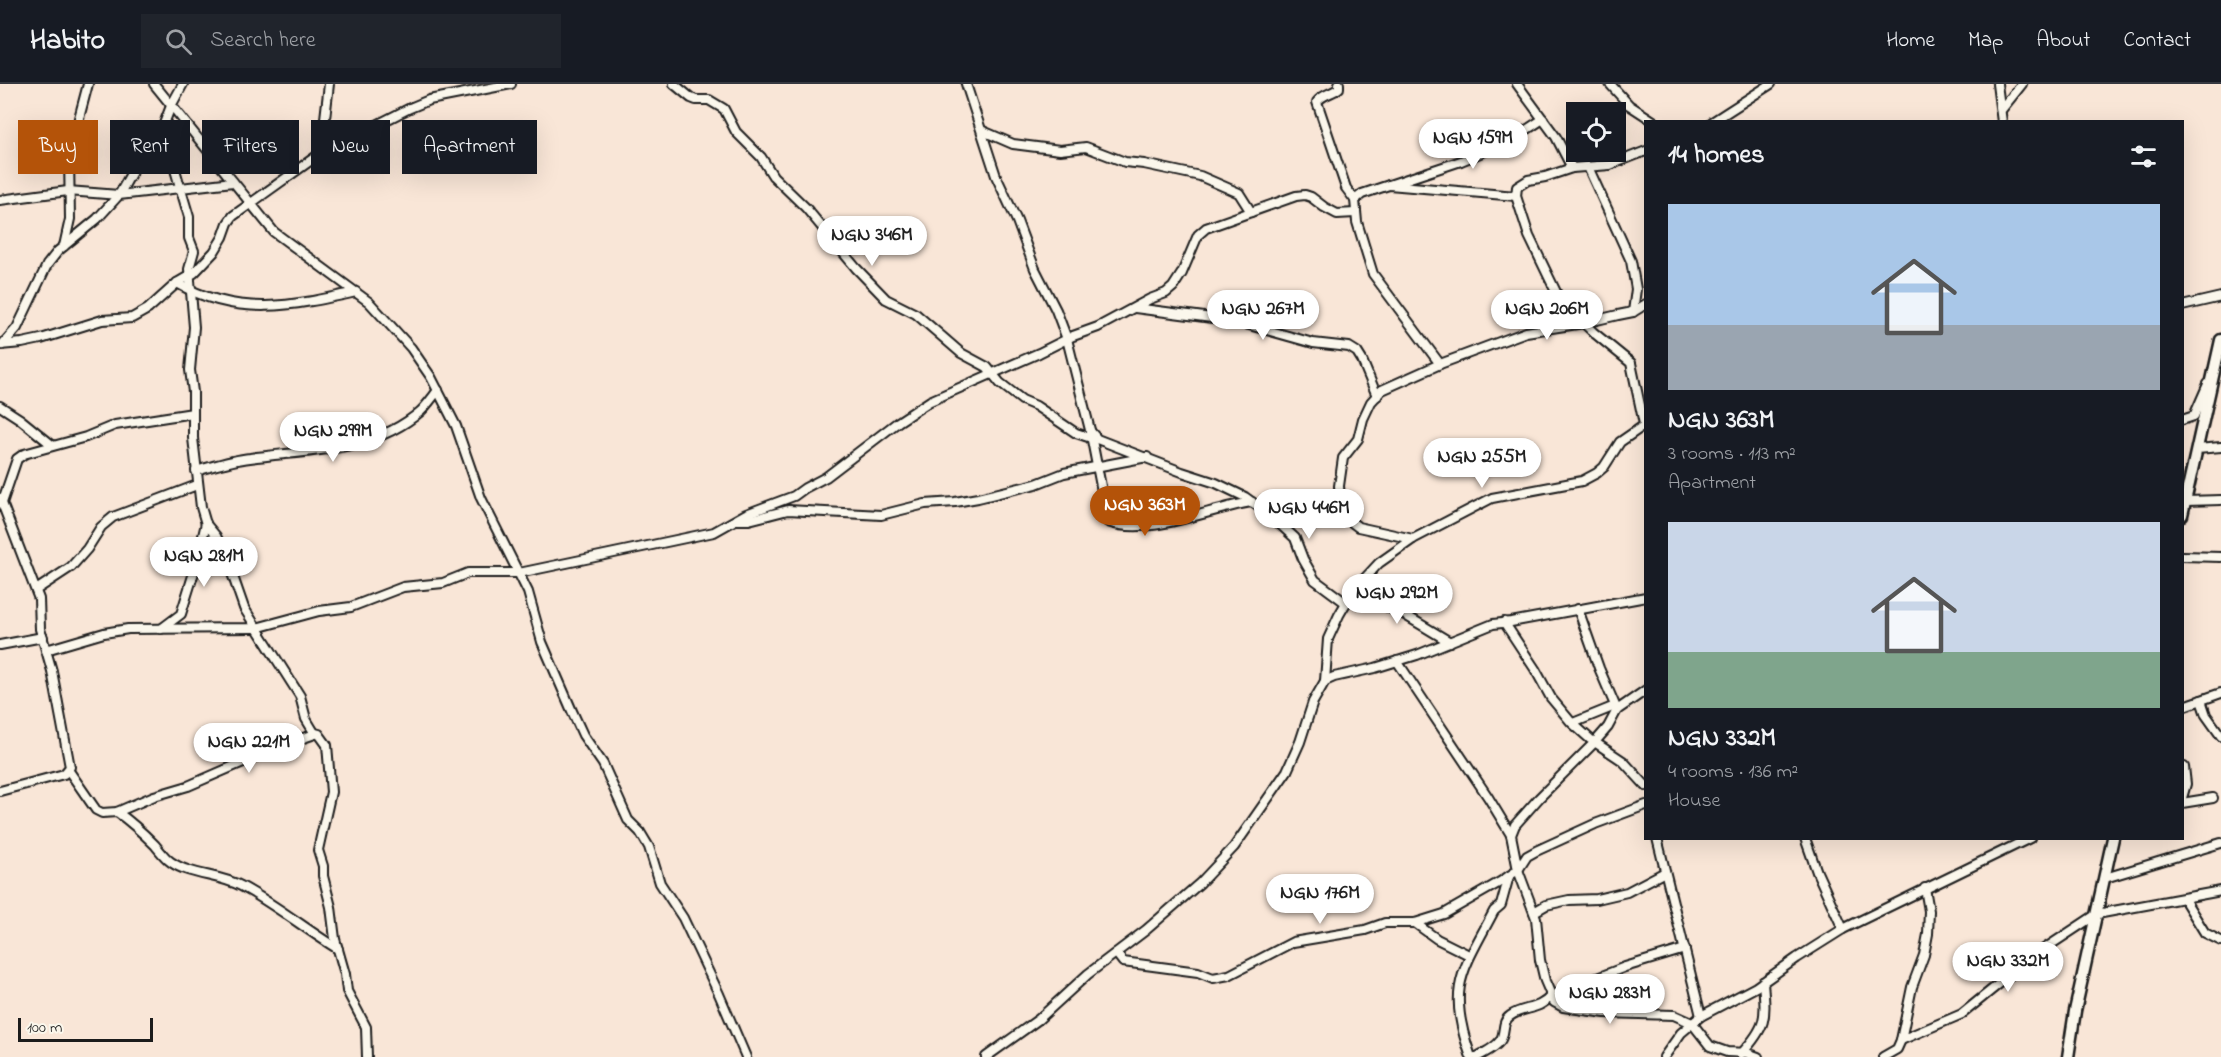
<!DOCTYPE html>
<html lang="en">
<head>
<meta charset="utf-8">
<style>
  body { margin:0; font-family:"Indie Flower",sans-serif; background:#20242c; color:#f1f3f6; height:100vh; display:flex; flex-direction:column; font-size:22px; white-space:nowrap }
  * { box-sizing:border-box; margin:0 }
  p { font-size:20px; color:#9ea1a6 }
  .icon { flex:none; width:33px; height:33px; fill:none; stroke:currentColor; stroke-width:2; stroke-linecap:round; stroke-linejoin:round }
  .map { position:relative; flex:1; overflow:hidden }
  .sheet { position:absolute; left:1644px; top:36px; width:540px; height:720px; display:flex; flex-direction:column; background:#171b24; border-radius:0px; box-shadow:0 6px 24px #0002 }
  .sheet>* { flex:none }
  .guide { position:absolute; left:18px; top:36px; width:570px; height:54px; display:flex; gap:12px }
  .buttons { position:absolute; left:1566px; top:18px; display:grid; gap:12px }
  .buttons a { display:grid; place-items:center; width:60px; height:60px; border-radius:0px; background:#171b24; box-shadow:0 6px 24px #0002; font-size:30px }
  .scale { position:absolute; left:18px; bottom:15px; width:135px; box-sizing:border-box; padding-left:6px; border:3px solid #1c1c1c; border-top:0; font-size:16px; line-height:21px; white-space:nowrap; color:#1c1c1c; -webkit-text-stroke:4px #fbf7ec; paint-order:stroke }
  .price { position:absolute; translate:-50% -51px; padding:0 14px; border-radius:21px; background:#fff; color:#222; font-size:20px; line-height:39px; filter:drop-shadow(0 2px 3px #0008) }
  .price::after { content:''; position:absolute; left:50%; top:36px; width:18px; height:14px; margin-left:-9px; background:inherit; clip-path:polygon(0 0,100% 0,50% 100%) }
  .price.active { background:#b45309; color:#fff }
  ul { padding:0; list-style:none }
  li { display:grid; align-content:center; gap:12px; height:318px; padding:0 24px }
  li span { display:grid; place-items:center; height:186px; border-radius:0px; color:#555 }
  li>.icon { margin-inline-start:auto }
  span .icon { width:108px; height:108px; fill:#fffc; stroke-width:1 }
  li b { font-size:26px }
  h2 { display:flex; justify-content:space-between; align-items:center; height:72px; padding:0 24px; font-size:26px }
  .tag { padding:0 21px; border-radius:0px; background:#171b24; box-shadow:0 6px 24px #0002; font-size:21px; line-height:54px }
  .tag.active { background:#b45309; color:#fff }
  header { display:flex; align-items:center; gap:36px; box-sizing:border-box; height:84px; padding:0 30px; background:#171b24; border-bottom:2px solid #363941 }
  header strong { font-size:28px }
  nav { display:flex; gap:33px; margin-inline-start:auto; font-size:21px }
  .search { width:420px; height:54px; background:#20242c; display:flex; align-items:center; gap:15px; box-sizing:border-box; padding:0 21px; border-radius:0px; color:#9ea1a6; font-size:22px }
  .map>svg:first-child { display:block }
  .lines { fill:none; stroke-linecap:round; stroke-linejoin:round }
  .street-casing { stroke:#1c1c1c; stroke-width:12 }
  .secondary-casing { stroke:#1c1c1c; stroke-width:15 }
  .street { stroke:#fbf7ec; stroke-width:8 }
  .secondary { stroke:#fbf7ec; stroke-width:10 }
</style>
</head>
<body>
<header>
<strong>Habito</strong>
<div class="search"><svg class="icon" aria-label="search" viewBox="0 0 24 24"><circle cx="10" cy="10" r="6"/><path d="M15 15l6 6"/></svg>Search here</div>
<nav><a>Home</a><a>Map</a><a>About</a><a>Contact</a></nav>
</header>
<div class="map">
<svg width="2221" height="973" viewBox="0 0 2221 973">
  <rect width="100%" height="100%" fill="#f9e6d7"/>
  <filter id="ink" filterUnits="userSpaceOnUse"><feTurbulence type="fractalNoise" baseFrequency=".0167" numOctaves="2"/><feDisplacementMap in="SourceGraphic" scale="12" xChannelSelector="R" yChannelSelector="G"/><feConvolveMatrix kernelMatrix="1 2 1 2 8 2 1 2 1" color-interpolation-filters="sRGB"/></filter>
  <g filter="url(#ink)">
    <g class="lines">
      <g class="street-casing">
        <g id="street">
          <path d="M154,0l120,148 95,70 42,46 20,29 25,49 25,72 47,94 14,50 30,69 11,24 20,29 25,56 12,12 9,15 11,36 23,35 36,76 27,63"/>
          <path d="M674,0l17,14 5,2h13l15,9 12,23 25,25 12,19 33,32 50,60 30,31 30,15 45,39 26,14 13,16 22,17 14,6 40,27 15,5"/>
          <path d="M966,0l30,92 21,45 18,48 21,41 11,29 23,91 18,92c42,15 102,-14 144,-20"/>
          <path d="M1339,0v4c-7,6 -17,6 -22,14l29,86 9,12"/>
          <path d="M1517,0l39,53 16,31"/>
          <path d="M1610,0l19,21 26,17"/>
          <path d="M1997,0l5,38"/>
          <path d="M2002,25l20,-25"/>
          <path d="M1712,38l59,-38"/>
          <path d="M983,47l30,13 47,6 26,-3 39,15 19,2 56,12 39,17 12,19"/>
          <path d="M321,69l8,-69"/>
          <path d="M1588,83l43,94 5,28 -3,23"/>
          <path d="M1389,101l127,11"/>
          <path d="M0,116l68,-9 51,4 114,-13"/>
          <path d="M64,162l6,-27 -1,-63 19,-72"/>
          <path d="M177,199c60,35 116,23 179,9"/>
          <path d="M2182,222l39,-9"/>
          <path d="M1135,224l100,13 78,22 36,4 8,5 5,8 15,36"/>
          <path d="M0,261l22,-2 19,-4 61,-19 30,-2 16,-9 29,-26 17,-10 20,-21 9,-15 5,-14 5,-7 88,-63 89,-45 19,-8 82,-16"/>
          <path d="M2,261l15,-17 30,-63 11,-14 39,-32 22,-24 19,-34 22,-27 11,-28 12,-22"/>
          <path d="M1440,280l-67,-90 -16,-52 -2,-22 7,-6 99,-33 50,-21 32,-21"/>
          <path d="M0,322l20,13 32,26"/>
          <path d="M2182,336l12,-4 14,-32"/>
          <path d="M1644,340l-13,-61 -38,-31 -23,-22 -13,-16 -28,-58 -13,-40 1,-9 11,-7 17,-3 27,-9 38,-3 36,-14"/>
          <path d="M1090,347l7,8 85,33 34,11 29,14 26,19 24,22 8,21 12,21 31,23"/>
          <path d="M2197,365l24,-2"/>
          <path d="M196,387c18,-5 35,-11 54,-13 58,-8 123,-5 171,-47 6,-6 12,-14 17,-21"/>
          <path d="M0,414l39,101 1,30 12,42 18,96 -6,7 -64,17"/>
          <path d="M2186,417l35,-1"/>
          <path d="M2,419l15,-44 7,-5 62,-17 29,-12 78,-12"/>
          <path d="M738,436h11l39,-10 93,5 44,-11 30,-2 23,-4 58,-14 28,-11 83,-16"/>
          <path d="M1413,455l-55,-12 -13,-10 -4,-7 -2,-24 4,-28 15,-19 5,-20 8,-17 11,-12 58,-26 86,-32 58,-9 34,-8 15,-3 13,-8"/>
          <path d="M2182,472l39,1"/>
          <path d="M36,506l35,-23 16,-18 14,-22 12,-10 84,-32"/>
          <path d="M1353,507l52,24 45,27"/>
          <path d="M1578,525l21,59 18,42"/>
          <path d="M1504,538l31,47 16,29 20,24 19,17 33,22 23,25"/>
          <path d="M161,545l20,-15 15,-48 10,-43"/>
          <path d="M0,561l43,-8"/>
          <path d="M46,566l58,-17 24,-4 128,-1 63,-17 32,-4 52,-20 40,-4 25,-10h51l195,-41 32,-18 48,-18 11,-8 21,-11 72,-55 32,-21 109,-48 34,-17 25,-9 52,-28 16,-6 7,-6 9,-14 16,-38 8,-7 90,-32 9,-1 6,2 13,10 13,7 18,-1"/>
          <path d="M1397,577l91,136 23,38"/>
          <path d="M1325,597l3,-42 11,-24 14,-24 26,-28 34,-24 79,-41 90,-17 15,-8 7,-6 16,-25 26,-18"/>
          <path d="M1646,606l-29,20 -9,17 -13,15 -56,56 -24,27 -4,10 7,35 18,48 4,42 5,21 9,21 9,5 42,6 69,2 18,8 18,23 17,6 20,1 11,4"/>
          <path d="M2201,616l5,15 15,21"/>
          <path d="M2182,623l39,-14"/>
          <path d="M1573,639l42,-17"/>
          <path d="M315,649l4,1 8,11 4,47 -13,58 5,16v10l8,31 4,32 10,35 2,17 19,36 1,30"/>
          <path d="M69,687l27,39 6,3 15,-1 37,-16 34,-10 92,-40 35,-12 -9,-15 -6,-23 -56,-88 -16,-46 -12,-26 -10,-12 -5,-17 -8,-69v-46l-3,-22 4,-43 -5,-58 5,-18 -5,-13v-21l-26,-88"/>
          <path d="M2182,714l4,-14 -2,-17"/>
          <path d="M2182,719l31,-5"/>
          <path d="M117,728c14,10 26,21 38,33 5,6 10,13 16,17 20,14 48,12 70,24 34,18 64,43 97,63"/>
          <path d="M1657,754l44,178"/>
          <path d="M1805,754l12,34 26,57"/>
          <path d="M2105,794l116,-35"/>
          <path d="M2184,815l21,34 16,8"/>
          <path d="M1534,828l12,-7 23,-5 28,-1 30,-7 38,-20"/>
          <path d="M1415,839l22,16 32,16"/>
          <path d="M1116,869l7,9 75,10 15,6 16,-3 64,-33 72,-12 20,-7h30l29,-9 56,-32 18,-12 9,-14 9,-5 59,-27 51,-19"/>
          <path d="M1901,956l61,-26 70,-57 65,-43 124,-23"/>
          <path d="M1741,970c26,-28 25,-35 22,-72"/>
          <path d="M986,973l53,-38 49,-45 58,-44 54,-47 34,-36 53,-76 13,-29 13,-40 12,-21 9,-4 41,-9 42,-13 76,-31 18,-2 135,-25"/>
          <path d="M1471,973c-25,-70 -9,-85 23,-146l7,-6 8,-29"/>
          <path d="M1477,973c8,-5 17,-8 23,-16 6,-8 1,-19 10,-25 14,-10 28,-5 41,-20l74,-29 60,-18"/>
          <path d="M1664,973l17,-24 20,-17 55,-29 41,-29 46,-29 187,-91"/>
          <path d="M1883,973l14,-8 4,-9 11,-53 12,-32 4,-21 1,-23 -4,-23"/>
        </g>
      </g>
      <g class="secondary-casing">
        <g id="secondary">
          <path d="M2182,431l39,-175"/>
          <path d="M2068,973l7,-46 38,-173"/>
        </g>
      </g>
      <use href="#street" class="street"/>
      <use href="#secondary" class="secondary"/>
    </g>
  </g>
</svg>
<div class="buttons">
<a><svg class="icon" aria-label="locate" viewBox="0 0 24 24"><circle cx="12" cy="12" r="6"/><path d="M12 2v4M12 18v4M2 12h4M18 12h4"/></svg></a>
</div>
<div class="scale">100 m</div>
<b class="price" style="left:1473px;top:86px">NGN 159M</b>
<b class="price" style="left:872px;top:183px">NGN 346M</b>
<b class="price" style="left:1263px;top:257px">NGN 267M</b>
<b class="price" style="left:1547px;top:257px">NGN 206M</b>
<b class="price" style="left:333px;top:379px">NGN 299M</b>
<b class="price" style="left:1482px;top:405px">NGN 255M</b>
<b class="price active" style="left:1145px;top:453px">NGN 363M</b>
<b class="price" style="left:1309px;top:456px">NGN 446M</b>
<b class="price" style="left:204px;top:504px">NGN 281M</b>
<b class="price" style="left:1397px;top:541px">NGN 292M</b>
<b class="price" style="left:249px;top:690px">NGN 221M</b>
<b class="price" style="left:1320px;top:841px">NGN 176M</b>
<b class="price" style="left:2008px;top:909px">NGN 332M</b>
<b class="price" style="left:1610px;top:941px">NGN 283M</b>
<div class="guide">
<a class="tag active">Buy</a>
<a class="tag">Rent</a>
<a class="tag">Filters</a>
<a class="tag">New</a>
<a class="tag">Apartment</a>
</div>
<section class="sheet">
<h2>14 homes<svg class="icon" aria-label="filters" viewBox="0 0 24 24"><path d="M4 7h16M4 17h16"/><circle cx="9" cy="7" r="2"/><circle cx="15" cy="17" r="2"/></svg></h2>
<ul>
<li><span style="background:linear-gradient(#a9c7e8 65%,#9aa5b1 0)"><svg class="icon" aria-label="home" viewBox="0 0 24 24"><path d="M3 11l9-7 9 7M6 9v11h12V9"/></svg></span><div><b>NGN 363M</b><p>3 rooms · 113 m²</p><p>Apartment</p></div></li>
<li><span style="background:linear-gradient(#c9d6e8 70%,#7fa58c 0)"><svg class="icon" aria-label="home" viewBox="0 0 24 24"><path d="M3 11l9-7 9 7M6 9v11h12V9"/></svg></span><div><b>NGN 332M</b><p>4 rooms · 136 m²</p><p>House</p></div></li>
</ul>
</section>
</div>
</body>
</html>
